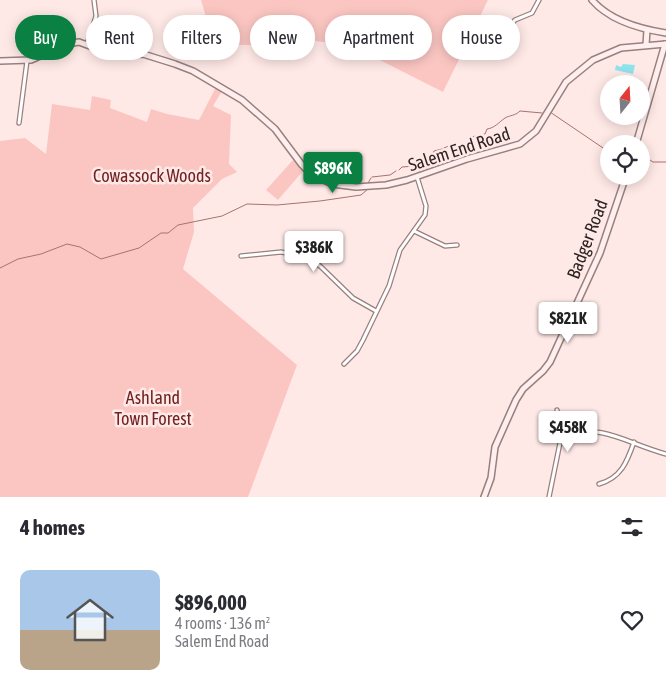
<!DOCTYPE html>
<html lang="en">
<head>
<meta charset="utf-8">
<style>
  body { margin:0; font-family:"Asap Condensed",sans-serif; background:#f7f7f7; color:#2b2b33; height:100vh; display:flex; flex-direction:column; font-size:19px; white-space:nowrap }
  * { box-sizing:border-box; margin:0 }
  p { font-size:16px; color:#7c7c81 }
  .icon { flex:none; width:28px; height:28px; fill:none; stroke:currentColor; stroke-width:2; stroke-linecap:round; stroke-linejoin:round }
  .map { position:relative; height:497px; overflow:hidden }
  .side { display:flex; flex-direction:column; background:#fff; flex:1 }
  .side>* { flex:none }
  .banner { position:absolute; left:15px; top:15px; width:636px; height:45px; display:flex; gap:10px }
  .needle { width:32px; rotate:18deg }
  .tools { position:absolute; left:600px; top:75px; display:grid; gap:10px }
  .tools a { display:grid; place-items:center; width:50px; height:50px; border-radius:50%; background:#fff; box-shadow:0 2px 12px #0003; font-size:25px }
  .price { position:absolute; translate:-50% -42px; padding:0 11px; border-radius:5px; background:#fff; color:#222; font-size:16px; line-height:32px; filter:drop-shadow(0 1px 2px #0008) }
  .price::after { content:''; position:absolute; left:50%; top:30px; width:15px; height:11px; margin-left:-8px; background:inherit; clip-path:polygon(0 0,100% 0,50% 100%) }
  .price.current { background:#0b8043; color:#fff }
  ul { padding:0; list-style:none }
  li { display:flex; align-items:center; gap:15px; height:125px; padding:0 20px }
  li+li { border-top:1px solid #e1e1e2 }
  li span { display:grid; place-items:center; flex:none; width:140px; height:100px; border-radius:10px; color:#555 }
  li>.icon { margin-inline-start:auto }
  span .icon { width:60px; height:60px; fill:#fffc; stroke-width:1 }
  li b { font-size:21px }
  h2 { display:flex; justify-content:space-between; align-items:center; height:60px; padding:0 20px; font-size:21px }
  .chip { padding:0 18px; border-radius:22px; background:#fff; box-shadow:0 2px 12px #0003; font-size:18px; line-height:45px }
  .chip.current { background:#0b8043; color:#fff }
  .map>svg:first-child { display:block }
  .green { fill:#fbc6c2 }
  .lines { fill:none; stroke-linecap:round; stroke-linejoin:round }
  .stream { stroke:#a5736f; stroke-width:1 }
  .building { fill:#8ee3ec }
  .street-casing { stroke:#98807e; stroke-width:5.5 }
  .secondary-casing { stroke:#98807e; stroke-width:8 }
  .street { stroke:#fff; stroke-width:3 }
  .secondary { stroke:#feeeed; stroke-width:5 }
  .labels { text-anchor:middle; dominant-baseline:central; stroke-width:5; stroke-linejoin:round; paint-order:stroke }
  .street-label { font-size:18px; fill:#2d2322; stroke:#ffe9e7 }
  .park-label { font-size:18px; fill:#722222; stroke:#ffe9e7 }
</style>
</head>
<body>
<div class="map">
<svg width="666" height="497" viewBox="0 0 666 497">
  <rect width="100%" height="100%" fill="#ffe9e7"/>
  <g class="green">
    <path d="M201,0h287l-45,92 -93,-47 -62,-7h-19l1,11 -21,-4h-35z"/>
    <path d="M215,85l7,6 -9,15 18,9 -2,49 8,8 -15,7 -29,29 1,24 -11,37 114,96 -49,132h-248v-356l25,-3 21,16 6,-50 38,6 2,-14 19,4 -1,8 37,14 4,-13 16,5 32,6 16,-31z"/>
    <path d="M293,160l10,11 -25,29 -12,-10z"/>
  </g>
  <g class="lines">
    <g class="stream">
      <path d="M550,112l59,40"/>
      <path d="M471,137l14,-3 2,-5c8,-1 12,-7 18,-11 5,-3 10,-2 15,-7l22,2"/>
      <path d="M444,148l7,-3"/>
      <path d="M641,157l6,1 6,4h13"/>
      <path d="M399,170l3,-3 14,-1 6,-6h8l4,-9 8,-2"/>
      <path d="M372,177l18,-2 6,-4"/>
      <path d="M368,183l3,-5"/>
      <path d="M0,268l18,-9 23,-5 26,-10 13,3 21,12 38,-11 22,-15h7l10,-8 44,-9 25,-12 30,1 43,-4 41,-6 7,-6"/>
    </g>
  </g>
  <path class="building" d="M623,64l12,1 -2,9 -18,-4 1,-5 5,2z"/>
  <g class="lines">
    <g class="street-casing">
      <g id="street">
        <path d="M87,44l9,-28 -2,-16"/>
        <path d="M495,44l20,-24 17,-7 7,-13"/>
        <path d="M19,123l8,-62"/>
        <path d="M414,231l31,15 12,-1"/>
        <path d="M241,256l40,-4 21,4 18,10 33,32 23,13"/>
        <path d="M344,364l13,-13 6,-11 26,-54 11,-36 25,-35 1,-9 -9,-29"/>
        <path d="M562,433c44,-8 64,10 104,21"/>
        <path d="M599,484c22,-6 28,-22 35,-42"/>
        <path d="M549,497l13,-64 -5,-23"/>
      </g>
    </g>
    <g class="secondary-casing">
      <g id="secondary">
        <path d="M592,0c18,21 48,29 74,33"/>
        <path d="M646,45l1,-15"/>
        <path d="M0,61l31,-1 36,-16 12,-2 35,13 29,-1 32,10 18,7 49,29 33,29 27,36 9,9 21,10 24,3 30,-2 21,-5 60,-21 53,-15 16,-13 30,-49 27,-22 28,-12 45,-4"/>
        <path d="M636,144l29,-100"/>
        <path d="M484,497l7,-19 4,-31 21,-47 7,-11 20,-18 7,-9 50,-109 26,-77"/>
      </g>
    </g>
    <use href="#street" class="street"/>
    <use href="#secondary" class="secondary"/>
  </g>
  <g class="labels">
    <g class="street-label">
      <text transform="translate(459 149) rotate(-18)">Salem End Road</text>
      <text transform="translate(587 239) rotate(-69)">Badger Road</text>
    </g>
    <g class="park-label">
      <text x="152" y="175">Cowassock Woods</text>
      <text x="153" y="397">Ashland<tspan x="153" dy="21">Town Forest</tspan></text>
    </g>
  </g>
</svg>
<div class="tools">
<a><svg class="needle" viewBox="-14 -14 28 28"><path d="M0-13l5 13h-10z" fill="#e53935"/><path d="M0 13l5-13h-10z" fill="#7c7c81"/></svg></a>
<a><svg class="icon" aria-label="locate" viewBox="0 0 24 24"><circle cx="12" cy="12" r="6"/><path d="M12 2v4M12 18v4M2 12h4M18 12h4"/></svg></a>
</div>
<b class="price current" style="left:333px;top:194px">$896K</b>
<b class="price" style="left:314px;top:273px">$386K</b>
<b class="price" style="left:568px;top:344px">$821K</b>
<b class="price" style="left:568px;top:453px">$458K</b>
<div class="banner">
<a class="chip current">Buy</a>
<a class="chip">Rent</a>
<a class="chip">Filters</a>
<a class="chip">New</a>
<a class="chip">Apartment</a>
<a class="chip">House</a>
</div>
</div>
<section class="side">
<h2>4 homes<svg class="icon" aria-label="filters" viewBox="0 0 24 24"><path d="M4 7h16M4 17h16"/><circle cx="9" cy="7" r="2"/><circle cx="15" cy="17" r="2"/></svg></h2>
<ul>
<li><span style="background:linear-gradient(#a9c7e8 60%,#b9a48a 0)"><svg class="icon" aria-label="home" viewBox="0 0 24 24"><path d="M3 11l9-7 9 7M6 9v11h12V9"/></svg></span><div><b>$896,000</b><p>4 rooms · 136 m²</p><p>Salem End Road</p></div><svg class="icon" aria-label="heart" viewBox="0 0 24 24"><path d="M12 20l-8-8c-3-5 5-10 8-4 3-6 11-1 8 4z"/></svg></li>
</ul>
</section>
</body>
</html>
